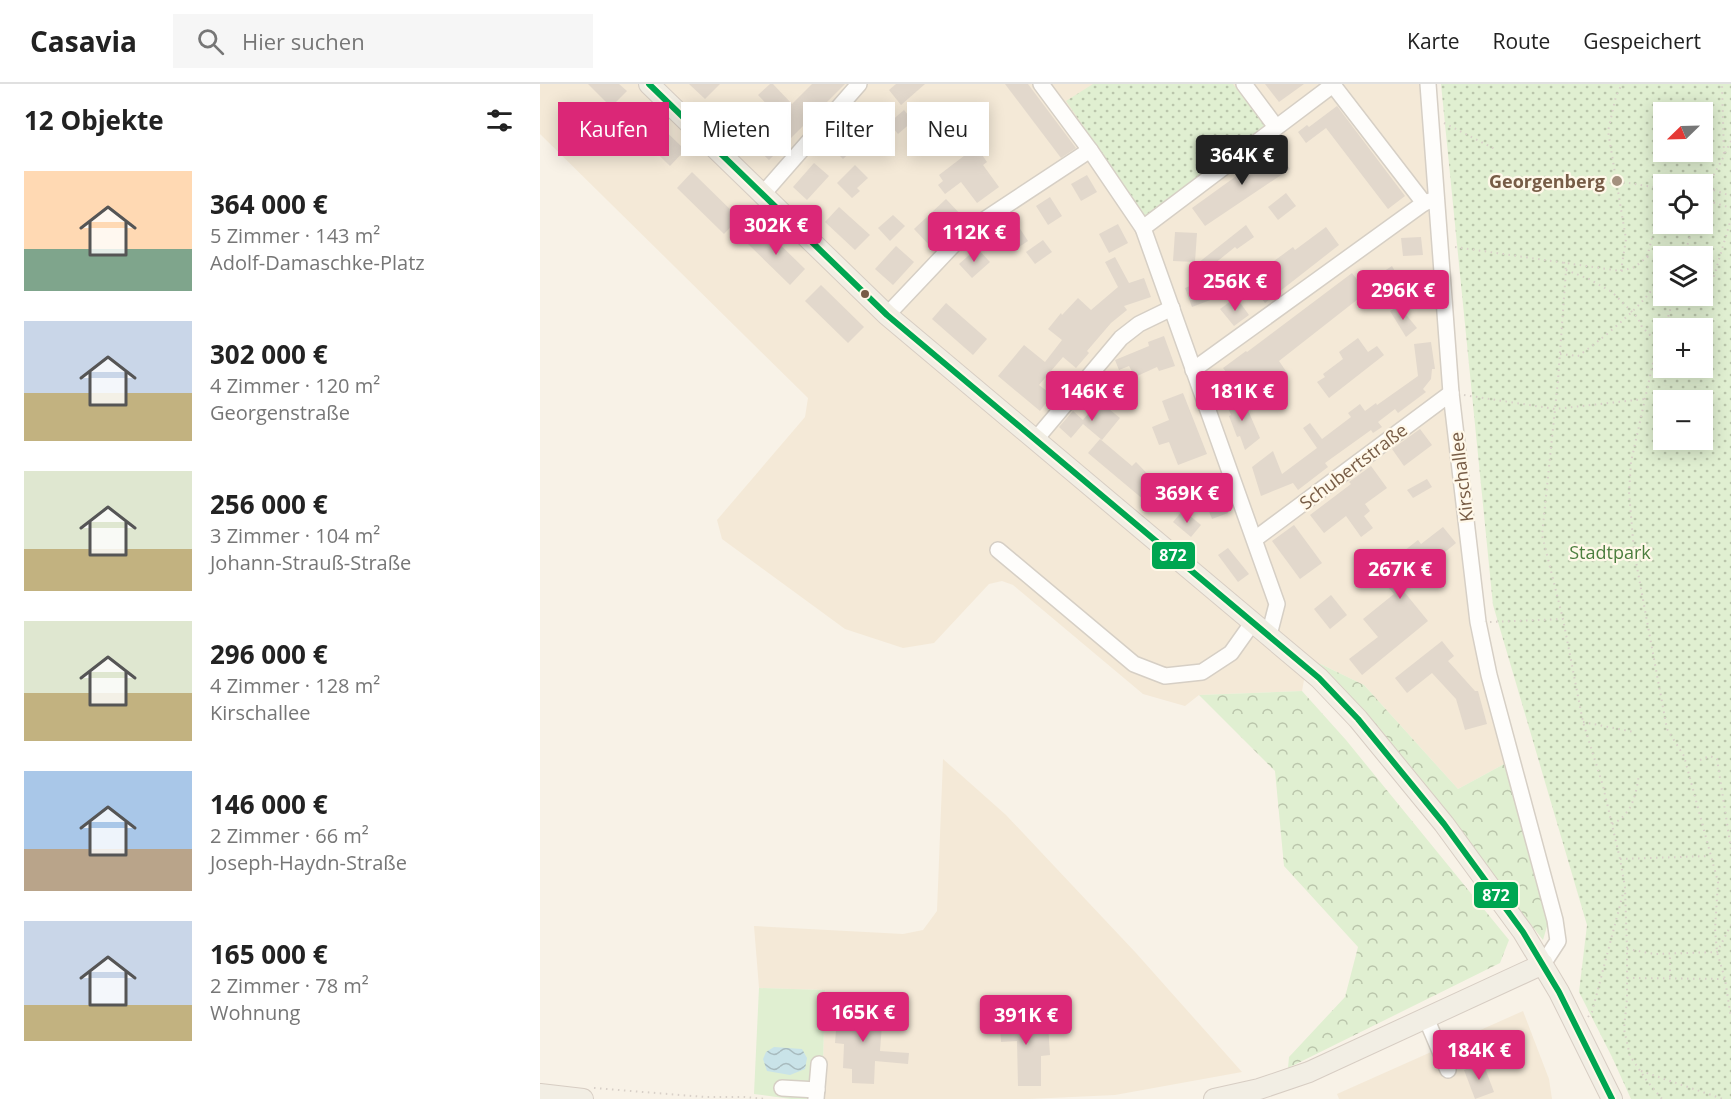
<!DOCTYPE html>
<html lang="de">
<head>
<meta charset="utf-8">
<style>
  body { margin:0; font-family:"Open Sans",sans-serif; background:#f6f6f6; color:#222; height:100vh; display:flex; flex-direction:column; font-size:22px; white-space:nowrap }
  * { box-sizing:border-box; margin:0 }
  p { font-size:20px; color:#767676 }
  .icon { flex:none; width:33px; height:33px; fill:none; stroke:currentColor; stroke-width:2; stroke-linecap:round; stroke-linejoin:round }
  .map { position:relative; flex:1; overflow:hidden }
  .sheet { display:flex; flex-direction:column; background:#fff; width:540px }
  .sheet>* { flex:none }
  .banner { position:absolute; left:18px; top:18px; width:570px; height:54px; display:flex; gap:12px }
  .needle { width:39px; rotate:247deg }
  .buttons { position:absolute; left:1113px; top:18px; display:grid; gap:12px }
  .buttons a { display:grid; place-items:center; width:60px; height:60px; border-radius:0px; background:#fff; box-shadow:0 3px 15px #0003; font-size:30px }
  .price { position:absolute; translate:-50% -51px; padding:0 14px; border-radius:6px; background:#db2777; color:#fff; font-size:20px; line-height:39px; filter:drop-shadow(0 2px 3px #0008) }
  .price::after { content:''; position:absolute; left:50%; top:36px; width:18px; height:14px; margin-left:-9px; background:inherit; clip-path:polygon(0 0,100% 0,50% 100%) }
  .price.active { background:#222; color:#fff }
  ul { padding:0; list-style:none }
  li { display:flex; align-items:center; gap:18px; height:150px; padding:0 24px }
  li span { display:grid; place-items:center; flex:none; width:168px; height:120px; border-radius:0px; color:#555 }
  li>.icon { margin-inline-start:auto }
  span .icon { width:72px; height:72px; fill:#fffc; stroke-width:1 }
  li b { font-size:26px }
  h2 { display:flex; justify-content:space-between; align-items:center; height:72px; padding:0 24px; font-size:26px }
  .chip { padding:0 21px; border-radius:0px; background:#fff; box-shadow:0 3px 15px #0003; font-size:21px; line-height:54px }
  .chip.active { background:#db2777; color:#fff }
  header { display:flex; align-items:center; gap:36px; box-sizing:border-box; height:84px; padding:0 30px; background:#fff; border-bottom:2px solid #e0e0e0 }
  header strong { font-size:28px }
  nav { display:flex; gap:33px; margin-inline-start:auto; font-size:21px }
  .search { width:420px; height:54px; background:#f6f6f6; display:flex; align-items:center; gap:15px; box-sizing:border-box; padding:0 21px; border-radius:0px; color:#767676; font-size:22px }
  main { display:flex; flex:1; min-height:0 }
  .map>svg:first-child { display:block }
  .residential { fill:#f4e9d7 }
  .grass { fill:#e0efd1 }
  .forest { fill:url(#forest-crowns) }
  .park { fill:url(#park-dots); fill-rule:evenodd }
  .water { fill:url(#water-waves) }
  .building { fill:#e2d8cc }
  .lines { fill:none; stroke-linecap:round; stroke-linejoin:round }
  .minor-casing { stroke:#d6cfc5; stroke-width:18 }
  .major-casing { stroke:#d7cdc3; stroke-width:22 }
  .path { stroke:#d8d0c8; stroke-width:2; stroke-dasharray:1.5 4.5; stroke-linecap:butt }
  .minor { stroke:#fefdfb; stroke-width:15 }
  .major { stroke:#f2eee4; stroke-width:20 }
  .bus-1-casing { stroke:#fff8e9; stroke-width:10 }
  .bus-1 { stroke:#00a651; stroke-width:6 }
  .poi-dot { fill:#a4907e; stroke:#fff8e9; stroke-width:2 }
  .bus-dot { fill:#775c46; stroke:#fff8e9; stroke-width:2 }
  .labels { text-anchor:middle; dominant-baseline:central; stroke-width:4.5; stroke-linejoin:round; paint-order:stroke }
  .poi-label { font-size:18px; font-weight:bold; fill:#775c46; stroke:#fff8e9; text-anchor:end }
  .street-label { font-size:18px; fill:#775c46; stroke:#fff8e9 }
  .park-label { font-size:18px; fill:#4b7e3d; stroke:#fff8e9 }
  .line-badge { stroke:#fff8e9; stroke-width:2 }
  .badge-label { font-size:16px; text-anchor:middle; font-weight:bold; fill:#fff }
</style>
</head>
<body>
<header>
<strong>Casavia</strong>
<div class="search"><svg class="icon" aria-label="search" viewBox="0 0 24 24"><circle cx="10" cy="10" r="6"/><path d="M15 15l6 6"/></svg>Hier suchen</div>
<nav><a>Karte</a><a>Route</a><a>Gespeichert</a></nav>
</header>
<main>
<section class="sheet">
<h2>12 Objekte<svg class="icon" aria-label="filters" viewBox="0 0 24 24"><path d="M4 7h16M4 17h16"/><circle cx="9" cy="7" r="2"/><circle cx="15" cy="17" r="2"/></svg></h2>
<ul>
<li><span style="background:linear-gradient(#ffd9b3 65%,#7fa58c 0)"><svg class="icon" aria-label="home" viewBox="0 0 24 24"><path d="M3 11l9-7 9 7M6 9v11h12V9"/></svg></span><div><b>364 000 €</b><p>5 Zimmer · 143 m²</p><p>Adolf-Damaschke-Platz</p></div></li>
<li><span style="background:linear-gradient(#c9d6e8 60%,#c2b280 0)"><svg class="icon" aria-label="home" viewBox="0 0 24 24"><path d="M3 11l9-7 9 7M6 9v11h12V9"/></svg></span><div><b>302 000 €</b><p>4 Zimmer · 120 m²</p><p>Georgenstraße</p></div></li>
<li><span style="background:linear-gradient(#dfe7d0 65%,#c2b280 0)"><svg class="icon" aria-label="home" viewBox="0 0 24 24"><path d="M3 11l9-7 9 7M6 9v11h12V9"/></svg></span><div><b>256 000 €</b><p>3 Zimmer · 104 m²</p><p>Johann-Strauß-Straße</p></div></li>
<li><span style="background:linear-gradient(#dfe7d0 60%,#c2b280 0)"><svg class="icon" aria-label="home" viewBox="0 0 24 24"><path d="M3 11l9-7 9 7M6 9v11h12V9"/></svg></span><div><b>296 000 €</b><p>4 Zimmer · 128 m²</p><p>Kirschallee</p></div></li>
<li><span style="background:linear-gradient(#a9c7e8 65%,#b9a48a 0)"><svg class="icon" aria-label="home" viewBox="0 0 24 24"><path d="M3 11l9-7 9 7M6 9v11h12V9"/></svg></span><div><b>146 000 €</b><p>2 Zimmer · 66 m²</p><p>Joseph-Haydn-Straße</p></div></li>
<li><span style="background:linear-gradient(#c9d6e8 70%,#c2b280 0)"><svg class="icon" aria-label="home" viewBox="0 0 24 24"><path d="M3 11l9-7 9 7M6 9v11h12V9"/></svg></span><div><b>165 000 €</b><p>2 Zimmer · 78 m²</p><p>Wohnung</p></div></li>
</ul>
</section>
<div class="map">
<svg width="1191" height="1015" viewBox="0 0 1191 1015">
  <defs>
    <pattern id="forest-crowns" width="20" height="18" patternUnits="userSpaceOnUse" patternTransform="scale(1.5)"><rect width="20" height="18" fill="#e0efd1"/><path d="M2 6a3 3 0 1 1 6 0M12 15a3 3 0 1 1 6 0" fill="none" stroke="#bac5ab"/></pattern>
    <pattern id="park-dots" width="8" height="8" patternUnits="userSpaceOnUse" patternTransform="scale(1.5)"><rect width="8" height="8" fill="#e0efd1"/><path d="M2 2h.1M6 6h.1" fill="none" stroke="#bac5ab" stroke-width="1.8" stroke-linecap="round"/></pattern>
    <pattern id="water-waves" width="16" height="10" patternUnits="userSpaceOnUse" patternTransform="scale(1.5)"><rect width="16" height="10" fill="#c9e3e8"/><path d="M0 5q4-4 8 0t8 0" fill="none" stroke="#a8bbbe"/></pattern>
  </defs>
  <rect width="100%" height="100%" fill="#f8f2e7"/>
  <g class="residential">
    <path d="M0,0h880l23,309 27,236 36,134 -48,26 -94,-104 -56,-27 -6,33 -103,4 -14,11 -42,-12 -130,-109 -11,-4 -13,3 -55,59 -31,5 -58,-19 -123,-90 -5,-19 88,-103 3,-19 -268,-264z"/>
    <path d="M403,675l63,56 130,138 106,119 -127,23 -86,4h-207l3,-109 -66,-2 -5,-62 149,8 20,-4 14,-19z"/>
    <path d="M983,927l26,68 3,20h-213l-2,-5z"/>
  </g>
  <path class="grass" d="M219,904l66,2 -3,109h-31l-37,-5z"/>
  <g class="forest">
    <path d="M768,574l56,27 94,104 48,-26 42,160 -5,17 -179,-229z"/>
    <path d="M762,607l44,49 163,200 -9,23 -212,105 1,-11 56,-60 13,-50 -74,-81 -9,-95 -76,-76z"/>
  </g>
  <g class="park">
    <path d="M553,0h140l34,45 -121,89 -80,-117z"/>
    <path d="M901,0h290v1015h-100l-19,-42 -33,-65 8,-67 -94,-320zM1124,28h38v40h-38zM1124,100h38v40h-38zM1162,172v40h-38v-40zM1124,244h38v40h-38zM1124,316h38v40h-38z"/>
  </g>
  <path class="water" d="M234,963l28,2 5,9 -2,11 -15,6 -23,-4 -4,-12 3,-7z"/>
  <g class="building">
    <path d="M48,0h31l8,7 -16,16z"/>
    <path d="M149,0h31l-15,15z"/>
    <path d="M230,0h3l19,20 20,-20h33l-76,76 -17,-16 27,-27 -21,-22z"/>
    <path d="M356,0h29l-24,21 -12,-15z"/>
    <path d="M465,0h23l48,64 -15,10z"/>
    <path d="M725,0h39l-25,18z"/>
    <path d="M331,22l15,15 -13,14 -15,-15z"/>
    <path d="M797,22l68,90 -17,13 -62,-81 -20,15 -8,-11 9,-7 2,2z"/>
    <path d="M102,24l43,42 -15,16 -43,-42z"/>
    <path d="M364,26l9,11 -15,13 -9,-11z"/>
    <path d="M303,50l13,13 -13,12 -13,-13z"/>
    <path d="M733,62l17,23 -85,57 -13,-18 61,-44 -1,-2z"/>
    <path d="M433,65l2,2 3,-2 9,13 -4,3 16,22 -22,16 -16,-21 -16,12 -7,-9 5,-4 -4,-6z"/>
    <path d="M274,79l15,13 -22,24 -14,-13z"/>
    <path d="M315,81l13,13 -11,10 3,3 -8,7 -15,-15z"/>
    <path d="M152,88l47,46 -15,16 -47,-46z"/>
    <path d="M547,91l10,17 -16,9 -10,-17z"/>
    <path d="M746,109l10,13 -18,14 -10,-13z"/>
    <path d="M510,113l12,19 -14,9 -12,-19z"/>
    <path d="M406,115l16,17 -32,30 -16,-17z"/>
    <path d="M299,123l31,28 -15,15 -30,-28z"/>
    <path d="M353,131l12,11 -15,15 -12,-13z"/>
    <path d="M475,137l13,20 -15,10 -15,-19z"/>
    <path d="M578,140l10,19 -19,10 -10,-19z"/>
    <path d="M706,141l8,12 -17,12 -2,-2 -21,17 -16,-1z"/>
    <path d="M222,143l43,42 -15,16 -43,-42z"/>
    <path d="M786,143l13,18 -74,58 -14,-18 26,-20 -3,-4 19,-14 2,3z"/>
    <path d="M635,148l22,1 -2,29 -22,-1z"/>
    <path d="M881,153l2,18 -20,1 -2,-18z"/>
    <path d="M503,156l9,12 -17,12 -9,-12z"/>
    <path d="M356,162l18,16 -21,23 -18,-16z"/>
    <path d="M437,164l13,14 -18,16 -13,-14z"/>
    <path d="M575,173l14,26 15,-5 7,19 -27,9 3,4 -16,13 -24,28 2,2 -13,15 -13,-11 -24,28 13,10 -12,16 -42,-35 26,-31 21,17 17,-22 -14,-11 13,-16 1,2 16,-17 13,12 27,-23 -13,-25z"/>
    <path d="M852,182l5,9 -19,13 -6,-9z"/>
    <path d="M812,189l15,19 -88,69 9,13 -29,19 -10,-16 -12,9 -14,-18 23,-17 1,1z"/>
    <path d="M665,196l8,19 -21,8 -7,-19z"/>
    <path d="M879,197l1,7h6l3,16 -23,4 -4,-24z"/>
    <path d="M281,201l43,42 -16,16 -43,-42z"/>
    <path d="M696,213l13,18 -15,11 -14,-17z"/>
    <path d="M406,219l41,36 -14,16 -41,-36z"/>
    <path d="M859,222l18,22 -11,9 -16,-26z"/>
    <path d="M624,252l11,30 -16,5 -2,-4 -22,10 -6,-11 -10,4 -4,-10 34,-14 -1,-4z"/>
    <path d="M818,254l10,14 9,-6 7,9 -55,43 -12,-16 8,-5 -2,-3 20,-15 -4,-7z"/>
    <path d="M891,258l4,27h-3l-1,10 -8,10 3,3 -28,21 -3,-4 -17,13 4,5 -9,6 -2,-3 -46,33 3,4 -30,23 -5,-7 -32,13 -9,-29 21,-16 9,23 35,-26 -14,-20 7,-5 12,16 29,-22 -3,-4 12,-9 5,7 11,-8 1,2 41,-29 -4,-32z"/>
    <path d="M643,309l24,61 -29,11 -9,-23 -10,3 -7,-18 17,-7 -7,-19z"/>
    <path d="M695,310l6,16 6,-2 13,30 -15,12 -5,-14 -3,1 -8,-21 2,-1 -7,-17z"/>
    <path d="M559,317l21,17 -18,22 -19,-16 -12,14 -12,-11 14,-16 10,9z"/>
    <path d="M880,345l12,16 -28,21 -12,-17z"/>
    <path d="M560,355l32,27 4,-4 27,28 -13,15 -62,-52z"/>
    <path d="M831,382l16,22 -22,16 5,7 -6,5 9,12 -12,9 -15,-21 -22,17 -14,-18 41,-31 -2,-2z"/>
    <path d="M669,393l6,16 5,-2 8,22 -16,6 -9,-23 -17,11 -7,-10 18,-11 -1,-4z"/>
    <path d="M887,395l5,8 -19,11 -6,-8z"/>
    <path d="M643,426l18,15 -10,12 -18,-15z"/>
    <path d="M754,441l28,38 -22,16 -28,-38z"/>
    <path d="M903,443l13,16 -55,45 27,33 -66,54 -13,-16 29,-22 -15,-18 31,-25 -18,-21 42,-33 3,4z"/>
    <path d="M688,464l21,26 -11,8 -20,-27z"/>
    <path d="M791,511l16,20 -17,14 -16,-20z"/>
    <path d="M902,557l12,15 -6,5 27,30h3l9,33 -22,6 -9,-31 -24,-26 -25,20 -12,-15z"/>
    <path d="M298,921l45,6 -3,40 29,2 -1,11 -33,-3 -1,23 -22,-1v-14l-9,-1 1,-24 -9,-1z"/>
    <path d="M477,925l1,16 30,-1 2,31 -9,1v30h-23l-1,-45 -16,1 -2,-32z"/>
    <path d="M943,979l11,29 -19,7 -11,-29z"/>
  </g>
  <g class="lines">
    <g class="minor-casing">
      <g id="minor">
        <path d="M501,0l49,66 53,78 134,376 -8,31"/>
        <path d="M704,0l32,43"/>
        <path d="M888,0l23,309 27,229 11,53 66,245 3,21 -15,23"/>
        <path d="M793,1l91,118"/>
        <path d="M222,111l97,-111"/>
        <path d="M603,144l191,-144"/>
        <path d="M347,231l71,-75 29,-22 103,-68"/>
        <path d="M653,286l231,-167 12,-4"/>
        <path d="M496,355l85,-101 18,-14 33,-16"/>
        <path d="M715,455l196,-146"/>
        <path d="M458,466l136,114 31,12 37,-4 29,-19 22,-31"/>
        <path d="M886,934l22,52"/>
        <path d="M242,1004l35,2"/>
        <path d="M276,1015l3,-35"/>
      </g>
    </g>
    <g class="major-casing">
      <g id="major">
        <path d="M109,0l238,231 432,363 39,41 86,105 79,108 36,60 53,107"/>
        <path d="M0,1010l43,5"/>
        <path d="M674,1015l45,-10 50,-17 234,-108"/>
      </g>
    </g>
    <g class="path">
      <path d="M904,39l51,26"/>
      <path d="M1185,69l6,-12"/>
      <path d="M1077,97l47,8"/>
      <path d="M1168,104l23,8"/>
      <path d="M1162,112l22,-40 -2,-72"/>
      <path d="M1162,115l29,9"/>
      <path d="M915,163l166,24 14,-4 12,-10 17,-64"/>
      <path d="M1144,172l10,-32"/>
      <path d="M1107,173l17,4"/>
      <path d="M1024,178l2,8 -8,110 -16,155 21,84 20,103 20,64 17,73 5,28 2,62v50l-3,30 6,27 17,25 15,18"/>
      <path d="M1026,186l23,9 23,13 26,26 4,9 8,8 12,4"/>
      <path d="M1081,187l5,-32 -18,-108 8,-35 6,-12"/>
      <path d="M1162,188l12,4 17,-57"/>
      <path d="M1125,244l9,-32"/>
      <path d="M1124,251l-11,28 -22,99 -2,30 5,59 33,178 17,27 34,126 -3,47 2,23 8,27 6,39"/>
      <path d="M1020,270l18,2c23,-16 57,-44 73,-65 6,-8 9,-17 13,-26"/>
      <path d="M924,311l91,14 90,-10"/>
      <path d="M950,538l73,-3"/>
      <path d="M1043,638l51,10"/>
      <path d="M1160,676l10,-4 7,3 14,90"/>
      <path d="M1072,740c20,-9 24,-29 27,-50"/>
      <path d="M1080,775l90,-3"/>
      <path d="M1087,865l28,5 62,-2 14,-27"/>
      <path d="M1130,893v-23"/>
      <path d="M1087,894l98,1"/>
      <path d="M1048,933l4,-5 32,-122"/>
      <path d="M1101,987l82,28"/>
      <path d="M54,1004l111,9h39l23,2"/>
    </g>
    <use href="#minor" class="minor"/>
    <use href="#major" class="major"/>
    <g class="bus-1-casing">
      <path id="bus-1" d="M109,0l238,231 432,363 39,41 86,105 79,108 36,60 53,107"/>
    </g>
    <use href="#bus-1" class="bus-1"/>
  </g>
  <circle class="poi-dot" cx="1077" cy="97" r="6"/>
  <circle class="bus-dot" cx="325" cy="210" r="5"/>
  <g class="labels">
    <g class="poi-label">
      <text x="1065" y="97">Georgenberg</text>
    </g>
    <g class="street-label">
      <text transform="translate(813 382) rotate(-37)">Schubertstraße</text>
      <text transform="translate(921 393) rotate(-97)">Kirschallee</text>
    </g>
    <g class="park-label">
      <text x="1070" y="468">Stadtpark</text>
    </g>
  </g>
  <g class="line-badge">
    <rect x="611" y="457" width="45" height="29" rx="6" fill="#00a651"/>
    <rect x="933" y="797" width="46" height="28" rx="6" fill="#00a651"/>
  </g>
  <g class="badge-label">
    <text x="633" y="477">872</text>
    <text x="956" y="817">872</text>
  </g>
</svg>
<div class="buttons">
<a><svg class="needle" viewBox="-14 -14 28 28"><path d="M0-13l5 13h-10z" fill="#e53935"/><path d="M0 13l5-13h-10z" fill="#767676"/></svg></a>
<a><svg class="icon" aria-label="locate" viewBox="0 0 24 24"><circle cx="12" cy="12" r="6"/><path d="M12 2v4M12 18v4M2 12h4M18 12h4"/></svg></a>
<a><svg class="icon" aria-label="layers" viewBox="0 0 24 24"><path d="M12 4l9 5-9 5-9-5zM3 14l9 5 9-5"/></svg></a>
<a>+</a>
<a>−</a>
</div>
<b class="price active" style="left:702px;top:102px">364K €</b>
<b class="price" style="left:236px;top:172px">302K €</b>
<b class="price" style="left:434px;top:179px">112K €</b>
<b class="price" style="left:695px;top:228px">256K €</b>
<b class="price" style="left:863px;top:237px">296K €</b>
<b class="price" style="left:552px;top:338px">146K €</b>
<b class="price" style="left:702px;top:338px">181K €</b>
<b class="price" style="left:647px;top:440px">369K €</b>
<b class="price" style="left:860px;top:516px">267K €</b>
<b class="price" style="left:323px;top:959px">165K €</b>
<b class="price" style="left:486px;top:962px">391K €</b>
<b class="price" style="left:939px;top:997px">184K €</b>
<div class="banner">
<a class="chip active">Kaufen</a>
<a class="chip">Mieten</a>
<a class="chip">Filter</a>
<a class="chip">Neu</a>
</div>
</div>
</main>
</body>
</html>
